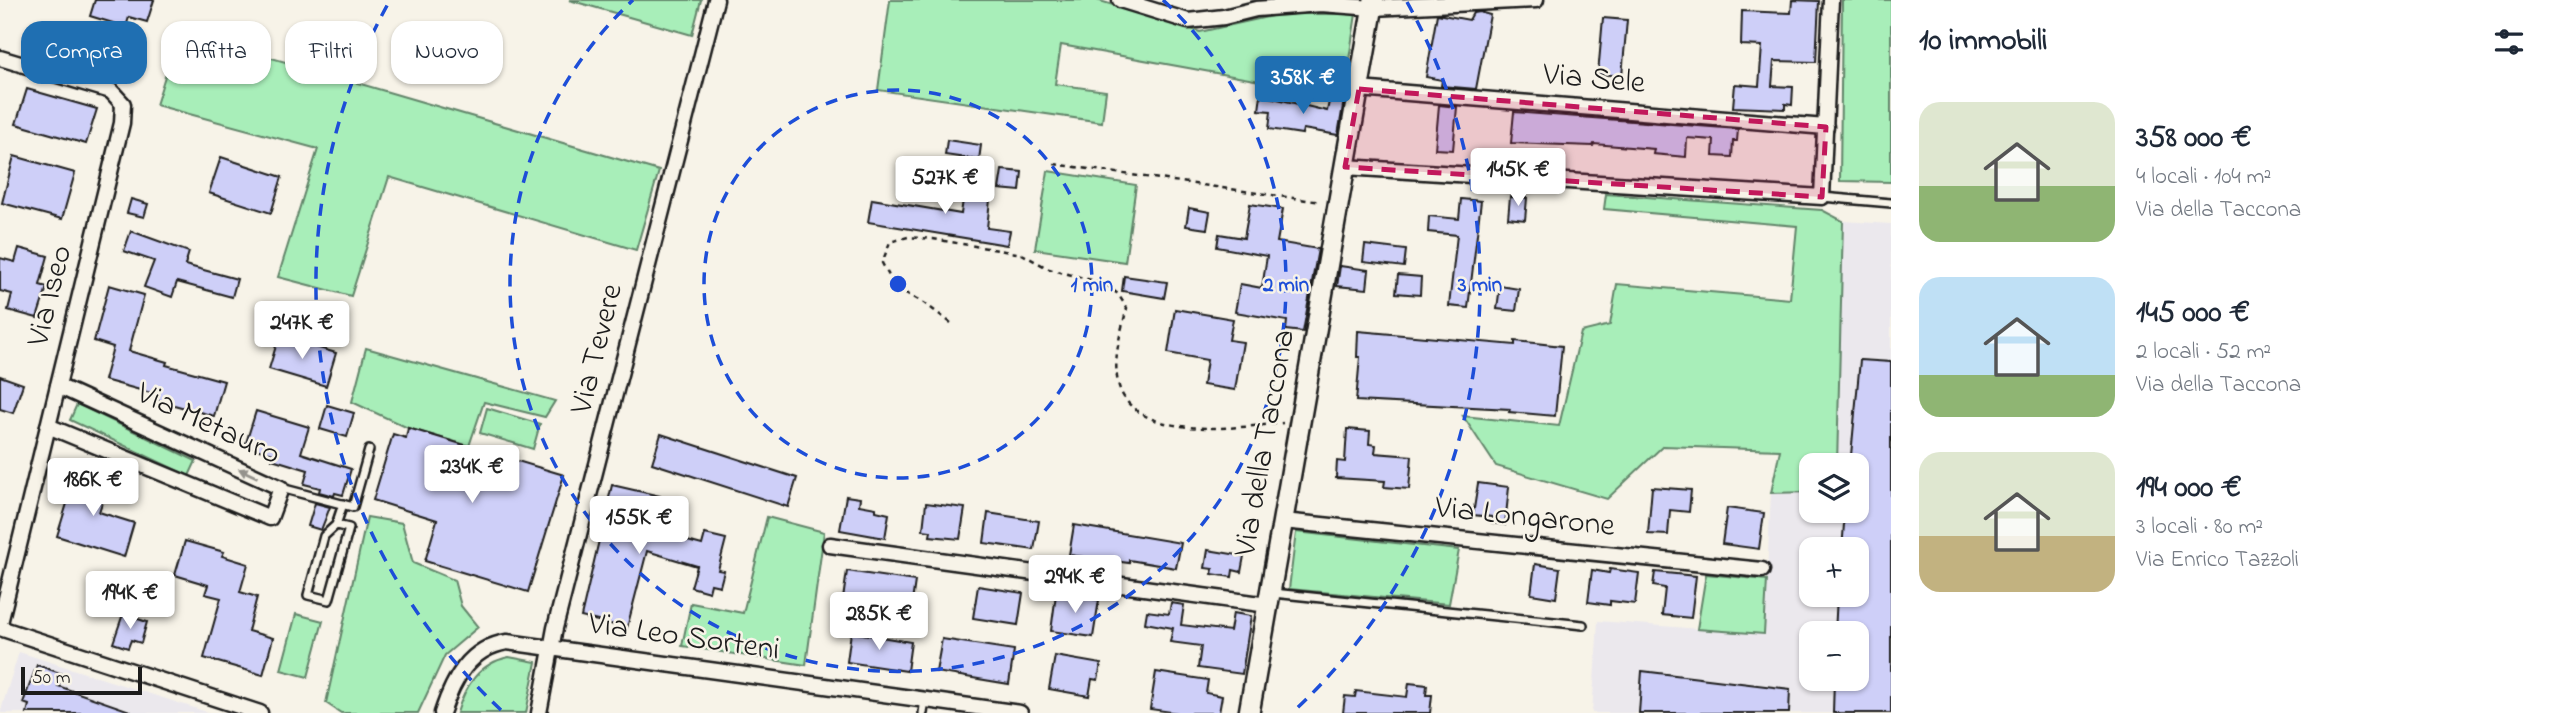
<!DOCTYPE html>
<html lang="it">
<head>
<meta charset="utf-8">
<style>
  body { margin:0; font-family:"Indie Flower",sans-serif; background:#f2f2f3; color:#1f2937; height:100vh; display:flex; flex-direction:column; font-size:26px; white-space:nowrap }
  * { box-sizing:border-box; margin:0 }
  p { font-size:23px; color:#747a83 }
  .icon { flex:none; width:38px; height:38px; fill:none; stroke:currentColor; stroke-width:2; stroke-linecap:round; stroke-linejoin:round }
  .map { position:relative; flex:1; overflow:hidden }
  .details { display:flex; flex-direction:column; background:#fff; width:665px }
  .details>* { flex:none }
  .guide { position:absolute; left:21px; top:21px; width:665px; height:63px; display:flex; gap:14px }
  .buttons { position:absolute; left:1799px; top:453px; display:grid; gap:14px }
  .buttons a { display:grid; place-items:center; width:70px; height:70px; border-radius:14px; background:#fff; box-shadow:0 2px 5px #0004; font-size:35px }
  .scale { position:absolute; left:21px; bottom:18px; width:121px; box-sizing:border-box; padding-left:7px; border:4px solid #1c1c1c; border-top:0; font-size:19px; line-height:24px; white-space:nowrap; color:#1c1c1c; -webkit-text-stroke:5px #f7f3e8; paint-order:stroke }
  .price { position:absolute; translate:-50% -60px; padding:0 16px; border-radius:7px; background:#fff; color:#222; font-size:23px; line-height:46px; filter:drop-shadow(0 2px 4px #0008) }
  .price::after { content:''; position:absolute; left:50%; top:42px; width:21px; height:16px; margin-left:-10px; background:inherit; clip-path:polygon(0 0,100% 0,50% 100%) }
  .price.selected { background:#1f6fb2; color:#fff }
  ul { padding:0; list-style:none }
  li { display:flex; align-items:center; gap:21px; height:175px; padding:0 28px }
  li span { display:grid; place-items:center; flex:none; width:196px; height:140px; border-radius:21px; color:#555 }
  li>.icon { margin-inline-start:auto }
  span .icon { width:84px; height:84px; fill:#fffc; stroke-width:1 }
  li b { font-size:30px }
  h2 { display:flex; justify-content:space-between; align-items:center; height:84px; padding:0 28px; font-size:30px }
  .chip { padding:0 24px; border-radius:21px; background:#fff; box-shadow:0 2px 5px #0004; font-size:24px; line-height:63px }
  .chip.selected { background:#1f6fb2; color:#fff }
  main { display:flex; flex:1; min-height:0 }
  .map>svg:first-child { display:block }
  .built { fill:#ebe8ed; fill-rule:evenodd }
  .green { fill:#a8eeb9; stroke:#62856a; stroke-width:2 }
  .building { fill:#cecff8; stroke:#1c1c1c; stroke-width:2 }
  .lines { fill:none; stroke-linecap:round; stroke-linejoin:round }
  .service-casing { stroke:#1c1c1c; stroke-width:12 }
  .minor-casing { stroke:#1c1c1c; stroke-width:19 }
  .secondary-casing { stroke:#1c1c1c; stroke-width:24 }
  .path { stroke:#1c1c1c; stroke-width:2.5; stroke-dasharray:5 5; stroke-linecap:butt }
  .service { stroke:#f7f3e8; stroke-width:7 }
  .minor { stroke:#f7f3e8; stroke-width:14 }
  .secondary { stroke:#f7f3e8; stroke-width:19 }
  .oneway { fill:#94928c }
  .marked { fill:#c2185b; fill-opacity:0.2; stroke:#c2185b; stroke-width:5; stroke-dasharray:14 9; stroke-linejoin:round }
  .ring { fill:none; stroke:#1d4ed8; stroke-width:3.5; stroke-dasharray:12 9 }
  .labels { text-anchor:middle; dominant-baseline:central; stroke-width:5; stroke-linejoin:round; paint-order:stroke }
  .street-label { font-size:32px; fill:#1c1c1c; stroke:#f7f3e8 }
  .centre { fill:#1d4ed8; stroke:#f7f3e8; stroke-width:3.5 }
  .ring-label { font-size:21px; text-anchor:middle; font-weight:bold; fill:#1d4ed8; stroke:#f7f3e8; stroke-width:5; stroke-linejoin:round; paint-order:stroke }
</style>
</head>
<body>
<main>
<div class="map">
<svg width="1891" height="713" viewBox="0 0 1891 713">
  <rect width="100%" height="100%" fill="#f7f3e8"/>
  <filter id="ink" filterUnits="userSpaceOnUse"><feTurbulence type="fractalNoise" baseFrequency=".0143" numOctaves="2"/><feDisplacementMap in="SourceGraphic" scale="14" xChannelSelector="R" yChannelSelector="G"/><feConvolveMatrix kernelMatrix="1 2 1 2 8 2 1 2 1" color-interpolation-filters="sRGB"/></filter>
  <g filter="url(#ink)">
    <g class="built">
      <path d="M1843,221l48,3v489h-299l6,-92 166,13 7,-141 40,-1v19h46v-45l-20,-1zM1811,550h46v45h-46zM1811,634h46v45h-46z"/>
      <path d="M19,652l191,61h-210z"/>
    </g>
    <g class="green">
      <path d="M569,0h132l-9,35z"/>
      <path d="M890,0h207l103,32 81,-18h75l-12,78 -84,-11 -199,-36 -6,39 51,7 -4,31 -224,-32z"/>
      <path d="M1842,0h49v182l-51,-1z"/>
      <path d="M179,31l480,140 -23,79 -247,-73 -38,119 -73,-19 40,-128 -162,-44z"/>
      <path d="M1048,171l88,14 -11,77 -90,-13z"/>
      <path d="M1606,194l216,16 21,11 -6,244 -26,1v26l-40,1 9,-43 -117,-4 -56,53 -111,-33 -33,-50 96,10 22,-94 29,-7 7,-41 173,15 7,-73 -193,-17z"/>
      <path d="M366,348l189,53 -10,16 -61,-15 -15,44 -61,-18 -56,-26z"/>
      <path d="M77,404l119,57 -7,15 -119,-56z"/>
      <path d="M487,408l53,16 -7,25 -53,-16z"/>
      <path d="M367,517l35,6 11,40 41,17 7,26 17,21 -33,28 -27,58h-77l-15,-10z"/>
      <path d="M767,517l57,15 -18,133 -124,-19 9,-43 52,10z"/>
      <path d="M1296,532l163,18 -10,54 -160,-15z"/>
      <path d="M1706,574l61,6 -3,54 -67,-5z"/>
      <path d="M296,614l27,7 -15,56 -27,-7z"/>
      <path d="M509,657l27,5 -10,51h-69c8,-27 22,-50 52,-56z"/>
    </g>
    <g class="building">
      <path d="M95,0h59l-7,22 -18,-5 -3,10 -36,-11z"/>
      <path d="M1792,0l27,1 -3,61 -42,-1 -2,25 21,1 -1,18 -7,-1v5l-52,-2 2,-23 24,2 3,-40 -21,-1 1,-34 49,2z"/>
      <path d="M1479,12l11,3 -14,74 -35,-3 1,-6 -16,-3 11,-63 32,6 4,-7z"/>
      <path d="M1603,18l24,2 -5,56 -24,-2z"/>
      <path d="M27,89l70,20 -11,35 -70,-20z"/>
      <path d="M1261,95l66,16 3,-14 14,3 -6,35 -35,-6 -1,5 -33,-5 2,-18 -12,-1z"/>
      <path d="M1439,105l18,2 -4,43 -18,-1z"/>
      <path d="M1514,112l224,17 -1,12h-4l-1,16 -19,-1 1,-16 -27,-2 -1,19 -33,-3 1,-5 -60,-5 -1,2 -82,-3z"/>
      <path d="M947,140l34,5 -2,15 -34,-5z"/>
      <path d="M14,156l61,17 -13,46 -60,-16z"/>
      <path d="M221,157l61,20 -11,36 -62,-20z"/>
      <path d="M1002,170l20,2 -2,19 -21,-2z"/>
      <path d="M966,178l26,3 -5,47 23,3 -3,14 -139,-23 4,-23 89,15z"/>
      <path d="M1510,197l17,1 -2,22 -17,-2z"/>
      <path d="M131,199l17,5 -4,13 -17,-4z"/>
      <path d="M1461,199l20,2 -13,107 -19,-2 8,-71 -29,-3 1,-16 30,3z"/>
      <path d="M1250,204l33,5 -6,33 41,7 -15,83 -17,-2 1,-9 -52,-9 5,-28 22,4 5,-32 -50,-9 2,-13 25,4z"/>
      <path d="M1189,208l21,4 -3,17 -21,-3z"/>
      <path d="M131,231l58,21 -4,13 52,14 -5,18 -55,-15 -5,15 -28,-10 10,-26 -30,-10z"/>
      <path d="M1365,245l41,5 -2,17 -41,-5z"/>
      <path d="M19,248l29,8 -8,29 7,2 -10,31 -29,-8 4,-16 -12,-3v-33l15,4z"/>
      <path d="M1340,266l29,4 -2,19 -30,-3z"/>
      <path d="M1398,275l23,2 -1,18 -24,-2z"/>
      <path d="M1124,276l43,6 -3,16 -42,-7z"/>
      <path d="M109,285l35,10 -15,56 38,11 -1,3 58,16 -10,35 -58,-16 2,-5 -54,-15 9,-33 -19,-6z"/>
      <path d="M1500,286l19,3 -3,22 -19,-2z"/>
      <path d="M1175,309l58,10 -4,21 14,2 -8,48 -32,-5 4,-25 -39,-7z"/>
      <path d="M1358,331l157,14v-4l47,5 -7,70 -46,-4 1,-3 -154,-8 4,-44h-3z"/>
      <path d="M279,336l57,17 -10,33 -57,-17z"/>
      <path d="M1860,360l31,2v351h-58l1,-34h23v-45h-22l2,-39h20v-45h-15l3,-39h12v-45h-7z"/>
      <path d="M0,376l23,8 -10,29 -13,-4z"/>
      <path d="M327,405l27,8 -7,24 -27,-8z"/>
      <path d="M256,411l53,16 -8,26 50,16 -8,26 -8,-2 -1,3 -15,-4 1,-4 -16,-4 4,-14 -36,-11 1,-5 -28,-8z"/>
      <path d="M408,428l156,47 -36,117 -103,-31 12,-41 -64,-20 20,-66 13,4z"/>
      <path d="M1347,429l23,2 -1,13 7,1 -1,8 37,3 -3,33 -25,-2 1,-6 -49,-3 1,-17 8,1z"/>
      <path d="M661,434l136,44 -9,29 -136,-44z"/>
      <path d="M77,471l27,8 -2,10 4,1 -7,22 35,11 -10,34 -67,-21z"/>
      <path d="M1478,483l31,4 -4,38 -13,-2v-6l-19,-2z"/>
      <path d="M612,485l48,11 -9,35 51,14 3,-11 21,5 -8,31 6,1 -4,15 -9,-2 -2,8 -18,-5 6,-21 -50,-15 -20,77 -46,-11z"/>
      <path d="M1652,487l39,3 -2,22 -19,-2 -2,25 -20,-1z"/>
      <path d="M846,496l14,2 -1,7 17,3v3l13,3 -4,24 -45,-8z"/>
      <path d="M315,503l15,4 -9,23 -13,-4z"/>
      <path d="M926,503l39,5 -5,31 -30,-3 1,-5 -8,-1z"/>
      <path d="M1727,508l37,5 -5,36 -37,-5z"/>
      <path d="M988,513l51,8 -5,29 -50,-7z"/>
      <path d="M1074,525l107,18 -5,25 -47,-8v3l-60,-8z"/>
      <path d="M185,541l39,11 -2,4 26,8 -8,28 17,5 -9,34 25,7 -10,37 -59,-17 17,-60 -16,-4 3,-9 -33,-10z"/>
      <path d="M1208,550l36,6 -3,16 -8,-2 -1,7 -20,-3 1,-5 -8,-1z"/>
      <path d="M1535,564l25,4 -4,30 -25,-4z"/>
      <path d="M1610,569l29,4 -4,31 -25,-3v4l-22,-3 4,-32 17,3z"/>
      <path d="M847,571l68,10 -4,28 -68,-10z"/>
      <path d="M1655,572l41,4 -5,42 -29,-3 3,-27 -12,-2z"/>
      <path d="M978,586l45,7 -5,32 -45,-7z"/>
      <path d="M1056,594l43,6 -6,37 -42,-6z"/>
      <path d="M1171,603l13,2 -3,20 49,6 3,-18 18,3 -9,58 -44,-6 3,-22 -31,-4 3,-14 -28,-5 2,-12 22,3z"/>
      <path d="M123,614l24,8 -6,21 -10,-3 -3,8 -15,-5z"/>
      <path d="M851,632l60,10 -4,29 -60,-9z"/>
      <path d="M942,639l72,11 -5,34 -73,-12z"/>
      <path d="M1055,656l46,8 -3,16 -6,-1 -3,17 -40,-7z"/>
      <path d="M37,665l26,9 -5,12 72,25 -1,2h-102l2,-8 -6,-2z"/>
      <path d="M1642,671l148,18 -1,24h-150z"/>
      <path d="M1156,672l52,8 -2,13 16,3 -3,17h-41l-28,-4z"/>
      <path d="M1409,683l18,2 -1,10h6l-2,18h-87l2,-17 10,1 1,-6 51,6z"/>
    </g>
    <g class="lines">
      <g class="service-casing">
        <g id="service">
          <path d="M1822,197l69,6"/>
          <path d="M281,488l72,19 16,-57"/>
          <path d="M336,525l13,3 -20,72 -21,-5 16,-59 12,-11 7,-21"/>
          <path d="M1273,593l310,32"/>
          <path d="M923,713l2,-13"/>
        </g>
      </g>
      <g class="minor-casing">
        <g id="minor">
          <path d="M1120,0l68,21 36,-4 32,-8 65,-5 52,4 163,-8"/>
          <path d="M0,58l111,33 12,13 -1,19 -122,500"/>
          <path d="M1359,89l467,38"/>
          <path d="M1345,167l477,30 9,-197"/>
          <path d="M48,426l222,92 11,-30 -223,-102"/>
          <path d="M1283,521l479,49"/>
          <path d="M830,545l438,60"/>
          <path d="M0,628l260,85"/>
          <path d="M442,713c11,-33 27,-65 65,-71l513,71"/>
          <path d="M539,713l16,-85 161,-628"/>
        </g>
      </g>
      <g class="secondary-casing">
        <path id="secondary" d="M1249,713l125,-713"/>
      </g>
      <g class="path">
        <path d="M1054,164l267,38"/>
        <path d="M951,323l-27,-20 -29,-16 -13,-24 8,-21 18,-5 25,2 89,15 27,15 54,14 15,11 9,14c-6,23 -13,45 -10,69 8,66 120,51 166,46"/>
      </g>
      <use href="#service" class="service"/>
      <use href="#minor" class="minor"/>
      <use href="#secondary" class="secondary"/>
    </g>
    <defs><path id="oneway-solid" d="M-6-.8H1V-3.2L6.5 0L1 3.2V.8H-6Z" transform="scale(1.75)"/></defs>
    <use class="oneway" href="#oneway-solid" transform="translate(248 473) rotate(-155)"/>
  </g>
  <path class="marked" d="M1359,89l467,38 -4,70 -477,-30z"/>
  <g class="ring">
    <circle cx="898" cy="284" r="194"/>
    <path d="M1163 0A388 388 0 1 1 633 0"/>
    <path d="M501 710A582 582 0 0 1 389 2M1407 2A582 582 0 0 1 1295 710"/>
  </g>
  <g class="labels">
    <g class="street-label">
      <text transform="translate(1594 80) rotate(5)">Via Sele</text>
      <text transform="translate(51 296) rotate(-76)">Via Iseo</text>
      <text transform="translate(598 349) rotate(-76)">Via Tevere</text>
      <text transform="translate(208 425) rotate(25)">Via Metauro</text>
      <text transform="translate(1266 443) rotate(-80)">Via della Taccona</text>
      <text transform="translate(1525 518) rotate(6)">Via Longarone</text>
      <text transform="translate(684 638) rotate(8)">Via Leo Sorteni</text>
    </g>
  </g>
  <circle cx="898" cy="284" r="10" class="centre"/>
  <g class="ring-label">
    <text x="1092" y="291">1 min</text>
    <text x="1286" y="291">2 min</text>
    <text x="1480" y="291">3 min</text>
  </g>
</svg>
<div class="buttons">
<a><svg class="icon" aria-label="layers" viewBox="0 0 24 24"><path d="M12 4l9 5-9 5-9-5zM3 14l9 5 9-5"/></svg></a>
<a>+</a>
<a>−</a>
</div>
<div class="scale">50 m</div>
<b class="price selected" style="left:1303px;top:116px">358K €</b>
<b class="price" style="left:1518px;top:208px">145K €</b>
<b class="price" style="left:945px;top:216px">527K €</b>
<b class="price" style="left:302px;top:361px">247K €</b>
<b class="price" style="left:472px;top:505px">234K €</b>
<b class="price" style="left:93px;top:518px">186K €</b>
<b class="price" style="left:639px;top:556px">155K €</b>
<b class="price" style="left:1075px;top:615px">294K €</b>
<b class="price" style="left:130px;top:631px">194K €</b>
<b class="price" style="left:879px;top:652px">285K €</b>
<div class="guide">
<a class="chip selected">Compra</a>
<a class="chip">Affitta</a>
<a class="chip">Filtri</a>
<a class="chip">Nuovo</a>
</div>
</div>
<section class="details">
<h2>10 immobili<svg class="icon" aria-label="filters" viewBox="0 0 24 24"><path d="M4 7h16M4 17h16"/><circle cx="9" cy="7" r="2"/><circle cx="15" cy="17" r="2"/></svg></h2>
<ul>
<li><span style="background:linear-gradient(#dfe7d0 60%,#8fb573 0)"><svg class="icon" aria-label="home" viewBox="0 0 24 24"><path d="M3 11l9-7 9 7M6 9v11h12V9"/></svg></span><div><b>358 000 €</b><p>4 locali · 104 m²</p><p>Via della Taccona</p></div></li>
<li><span style="background:linear-gradient(#bfe0f5 70%,#8fb573 0)"><svg class="icon" aria-label="home" viewBox="0 0 24 24"><path d="M3 11l9-7 9 7M6 9v11h12V9"/></svg></span><div><b>145 000 €</b><p>2 locali · 52 m²</p><p>Via della Taccona</p></div></li>
<li><span style="background:linear-gradient(#dfe7d0 60%,#c2b280 0)"><svg class="icon" aria-label="home" viewBox="0 0 24 24"><path d="M3 11l9-7 9 7M6 9v11h12V9"/></svg></span><div><b>194 000 €</b><p>3 locali · 80 m²</p><p>Via Enrico Tazzoli</p></div></li>
</ul>
</section>
</main>
</body>
</html>
